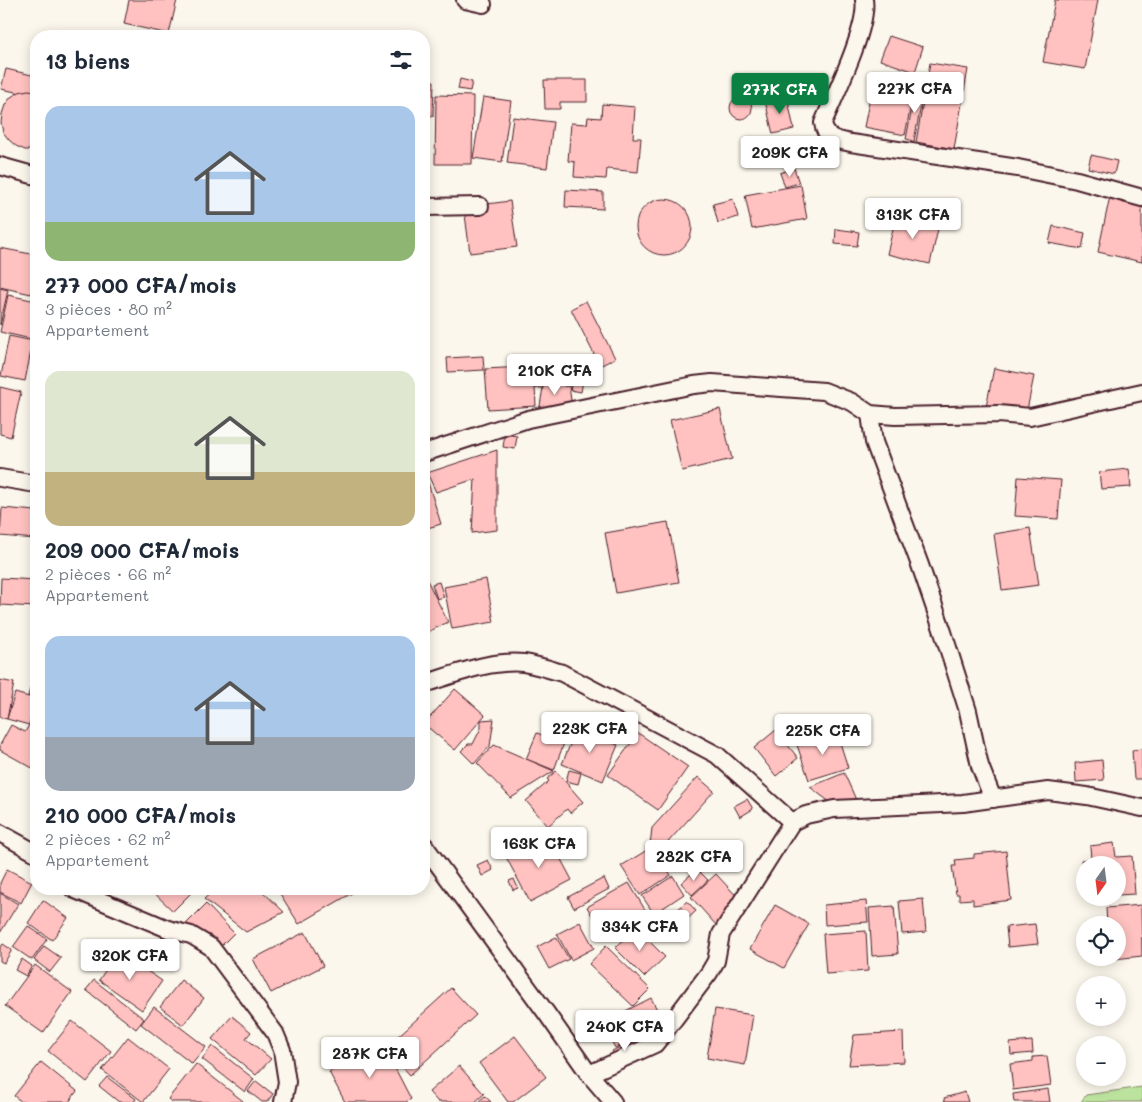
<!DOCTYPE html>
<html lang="fr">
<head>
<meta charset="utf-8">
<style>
  body { margin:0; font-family:Mali,sans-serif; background:#f2f2f3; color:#1f2937; height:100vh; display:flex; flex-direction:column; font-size:19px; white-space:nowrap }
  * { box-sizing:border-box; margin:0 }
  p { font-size:16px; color:#747a83 }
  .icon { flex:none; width:28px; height:28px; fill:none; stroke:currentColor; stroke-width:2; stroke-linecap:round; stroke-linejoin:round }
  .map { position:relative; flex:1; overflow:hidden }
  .details { position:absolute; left:30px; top:30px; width:400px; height:865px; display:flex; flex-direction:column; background:#fff; border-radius:20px; box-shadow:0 2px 12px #0003 }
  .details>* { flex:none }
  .needle { width:32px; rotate:194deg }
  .controls { position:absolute; left:1076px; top:856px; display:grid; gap:10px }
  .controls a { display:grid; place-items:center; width:50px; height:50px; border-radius:50%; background:#fff; box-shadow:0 2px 12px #0003; font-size:25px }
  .price { position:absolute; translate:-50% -42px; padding:0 11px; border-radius:5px; background:#fff; color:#222; font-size:16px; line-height:32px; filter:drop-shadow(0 1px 2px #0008) }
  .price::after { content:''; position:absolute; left:50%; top:30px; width:15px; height:11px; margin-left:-8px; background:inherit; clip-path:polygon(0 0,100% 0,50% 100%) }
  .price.current { background:#0b8043; color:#fff }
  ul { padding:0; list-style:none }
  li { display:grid; align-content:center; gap:10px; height:265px; padding:0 15px }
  li span { display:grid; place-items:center; height:155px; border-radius:15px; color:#555 }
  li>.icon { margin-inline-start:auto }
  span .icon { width:90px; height:90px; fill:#fffc; stroke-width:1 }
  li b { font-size:21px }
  h2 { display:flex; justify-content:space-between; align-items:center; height:60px; padding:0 15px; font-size:21px }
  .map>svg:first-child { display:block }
  .green { fill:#bce39e; stroke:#838164 }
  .building { fill:#ffc2c0; stroke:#4a1f2b }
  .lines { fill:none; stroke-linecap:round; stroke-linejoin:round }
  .minor-casing { stroke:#4a1f2b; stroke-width:20 }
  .minor { stroke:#fbf7ec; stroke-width:16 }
</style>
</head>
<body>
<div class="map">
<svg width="1142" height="1102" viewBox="0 0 1142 1102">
  <rect width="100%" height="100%" fill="#fbf7ec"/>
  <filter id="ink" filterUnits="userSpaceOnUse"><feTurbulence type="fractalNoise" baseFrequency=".02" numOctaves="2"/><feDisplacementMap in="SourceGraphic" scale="10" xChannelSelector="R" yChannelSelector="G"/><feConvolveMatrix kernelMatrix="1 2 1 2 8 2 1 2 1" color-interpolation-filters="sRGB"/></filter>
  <g filter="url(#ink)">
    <path class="green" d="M1142,1087v15h-61l5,-7z"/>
    <g class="building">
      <path d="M129,0h48l-8,34 -45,-10z"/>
      <path d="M1055,0h43l-13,69 -42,-7z"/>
      <path d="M889,36l34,11 -8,25 -35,-12z"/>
      <path d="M930,63l38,6 -14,80 -38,-7z"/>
      <path d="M6,69l30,7v20l-35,-7z"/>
      <path d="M875,72l41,8 -11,55 -41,-8z"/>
      <path d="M460,79l12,3 -2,9 -12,-2z"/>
      <path d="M544,80h43v22h-27v7h-15z"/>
      <path d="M424,81h10l-1,35h-9z"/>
      <path d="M916,88l8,2 -10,51 -8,-2z"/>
      <path d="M28,90l8,1v58l-2,1h-9l-9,-4 -7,-6 -6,-8 -2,-9 1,-9 3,-9 6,-8 8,-5z"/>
      <path d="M436,95l37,1 -1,68h-37z"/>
      <path d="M787,96l7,33 -21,5 -8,-33z"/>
      <path d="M483,97l28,4 -9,61 -29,-4z"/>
      <circle cx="741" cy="108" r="11"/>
      <path d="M602,104l33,3 -2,31h8l-3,34 -31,-3 -1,10 -32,-2 1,-15 -7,-1 3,-38 16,1 1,-7 13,1z"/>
      <path d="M513,117l40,5 -6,46 -40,-5z"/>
      <path d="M1091,155l26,6 -3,13 -26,-6z"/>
      <path d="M794,168l5,15 -14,4 -5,-14z"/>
      <path d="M801,185l6,34 -55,10 -7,-34z"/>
      <path d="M566,190l37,2v17l-38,-2z"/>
      <path d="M1110,196l32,7v59l-44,-10z"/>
      <path d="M733,199l5,18 -20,6 -5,-19z"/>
      <circle cx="664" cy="227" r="28"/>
      <path d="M510,201l7,46 -47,6 -6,-46z"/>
      <path d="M896,216l43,9 -9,39 -43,-10z"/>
      <path d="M1053,226l32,7 -3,16 -33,-6z"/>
      <path d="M836,229l23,3 -2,14 -22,-2z"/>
      <path d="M0,248l36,7v12l-5,27 -31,-7z"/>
      <path d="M0,288l8,2 -8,35z"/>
      <path d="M8,295l28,6v39l-36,-8z"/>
      <path d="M586,301l29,57 -15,8 -29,-57z"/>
      <path d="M9,336l24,5 -8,40 -24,-5z"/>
      <path d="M483,356l1,14 -36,2 -1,-14z"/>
      <path d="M542,366l1,22h-8l1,18 -48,3 -3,-40z"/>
      <path d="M994,368l40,8 -8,39 -40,-8z"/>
      <path d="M574,373l10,2 -3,17 -11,-2z"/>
      <path d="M564,379v7h5l3,21 -33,5 5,-31z"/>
      <path d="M0,387l21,5 -10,45 -11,-3z"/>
      <path d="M720,409l12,50 -50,12 -12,-51z"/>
      <path d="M505,434l12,2 -2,13 -12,-2z"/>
      <path d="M497,450v80l-25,3 3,-54 -39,13 -9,-19z"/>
      <path d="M1129,469l2,18 -30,2 -2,-17z"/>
      <path d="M426,476l15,48 -17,5v-52z"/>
      <path d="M1018,477l43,3 -3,39 -43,-3z"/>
      <path d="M2,508l34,3v28l-36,-3z"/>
      <path d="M668,522l11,60 -63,11 -11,-60z"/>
      <path d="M1030,528l9,57 -37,5 -8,-56z"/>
      <path d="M1,578l35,2v27l-36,-2z"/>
      <path d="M486,579l8,43 -42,7 -8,-42z"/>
      <path d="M427,580l21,42 -24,12v-52z"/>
      <path d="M439,582l5,15 -7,2 -5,-15z"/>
      <path d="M0,680l14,3 -7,36 -7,-2z"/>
      <path d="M31,685l5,1v12l-8,-2z"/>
      <path d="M455,689l30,26 -30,35 -31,-26z"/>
      <path d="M15,693l21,6 -7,26 -22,-6z"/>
      <path d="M494,719l-4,27 -16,18 -13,-13 7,-7h5l8,-16v-8z"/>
      <path d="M11,725l14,7 4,-7 7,4v41l-36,-20v-5z"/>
      <path d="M577,728l41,17 -15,36 -41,-17z"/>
      <path d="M776,730l22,28 -22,18 -22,-28z"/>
      <path d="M537,733l27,10 -10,27 -28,-11z"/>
      <path d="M638,733l50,34 -30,43 -50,-35z"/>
      <path d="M837,733l11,35 -39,12 -12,-35z"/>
      <path d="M494,745l60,26 -43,27 -34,-35z"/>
      <path d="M1142,749v30h-8l-2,-29z"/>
      <path d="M1102,760l2,20 -28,2 -1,-19z"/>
      <path d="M569,770l12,3 -3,11 -12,-3z"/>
      <path d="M556,771l27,31 -13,11 -3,-4 -19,17 -22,-25 23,-20 -2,-2z"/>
      <path d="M844,773l13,29 -22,4 -25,-19z"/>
      <path d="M698,777l16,14 -53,59 -11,-5 2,-17z"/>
      <path d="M747,799l6,10 -13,8 -6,-11z"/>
      <path d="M548,835l24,45 -42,22 -24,-45z"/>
      <path d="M1114,843l2,14 16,-1 3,38 -17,1v-30h-33v33h5h-6l-3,-38 10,-1 -1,-13z"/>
      <path d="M652,847l19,28 -31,20 -19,-29z"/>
      <path d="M1006,851l5,49 -38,5v-6l-14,1v-6h-3l-4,-28h4l-1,-6 19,-2v-4z"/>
      <path d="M488,860l5,10 -11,6 -5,-11z"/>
      <path d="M7,869l25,13 -11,21 -21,-11v-9z"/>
      <path d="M697,869l11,11 -16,15 -11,-12z"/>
      <path d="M716,874l25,27 -25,24 -25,-28z"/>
      <path d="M673,876l11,18 -30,20 -12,-18z"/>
      <path d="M604,878l5,11 -35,19 -6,-11z"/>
      <path d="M514,879l4,9 -5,2 -4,-9z"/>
      <path d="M629,883l18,30 -42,24 -18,-30z"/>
      <path d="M150,889h45l-22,22z"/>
      <path d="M215,889h45l24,23 -38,20 -42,-33z"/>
      <path d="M277,889h82l-60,35z"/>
      <path d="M0,893l18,11 -18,29z"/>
      <path d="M923,899l3,33 -24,2 -3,-33z"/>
      <path d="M43,900l25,18 -16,22 -24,-17z"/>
      <path d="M687,901l9,10 -17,16 -9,-10z"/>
      <path d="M866,901l2,21 -43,3 -1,-20z"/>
      <path d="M206,904l28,29 -22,22 -29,-28z"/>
      <path d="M775,905l34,19 -25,44 -34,-19z"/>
      <path d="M1141,905l1,51 -37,4v-2h13v-33h-11l-1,-17z"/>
      <path d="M894,906l4,48 -26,2 -3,-48z"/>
      <path d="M580,922l14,26 -23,12 -14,-26z"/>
      <path d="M1035,924l3,20 -30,3 -2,-20z"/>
      <path d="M28,926l19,13 -15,21 -19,-13z"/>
      <path d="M636,928l29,29 -21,20 -29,-29z"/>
      <path d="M866,931l2,40 -42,3 -3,-40z"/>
      <path d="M305,932l18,34 -52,27 -18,-34z"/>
      <path d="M556,937l13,22 -20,10 -12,-22z"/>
      <path d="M3,944l9,6 -8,13 -4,-2v-13z"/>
      <path d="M44,946l17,12 -11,14 -16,-12z"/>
      <path d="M606,946l44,43 -17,17 -44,-42z"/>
      <path d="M118,951l44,30 -20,29 -43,-30z"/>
      <path d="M22,959l10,7 -6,10 -11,-6z"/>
      <path d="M35,965l37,27 -29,41 -38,-27z"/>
      <path d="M94,980l50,39 -8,10 -50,-39z"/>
      <path d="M181,980l23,18 -21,27 -23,-18z"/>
      <path d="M451,988l25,27 -66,60 -25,-27z"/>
      <path d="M651,998l13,25 -49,25 -13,-25z"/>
      <path d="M154,1007l52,40 -14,17 -51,-40z"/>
      <path d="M715,1009l38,6 -8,50 -38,-7z"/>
      <path d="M232,1016l19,16 -5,6 25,21 -15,16 -44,-36z"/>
      <path d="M72,1021l39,30 -24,31 -39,-31z"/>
      <path d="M903,1032l1,30 -55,3 5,-30z"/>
      <path d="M515,1036l31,41 -33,25h-5l-29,-39z"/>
      <path d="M128,1037l41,32 -26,33 -41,-32z"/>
      <path d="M357,1040l7,11 -10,7 -8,-12z"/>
      <path d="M632,1041l6,12 -19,10 -7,-12z"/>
      <path d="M1032,1041l1,12 -22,2 -1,-12z"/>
      <path d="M383,1045l28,54 -5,3h-61l-16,-30z"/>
      <path d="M212,1046l42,33 -9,13 -43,-33z"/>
      <path d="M1047,1056l4,29 -38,5 -3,-26 23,-3v-4z"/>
      <path d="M41,1062l36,29 -8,11h-47l-8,-6z"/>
      <path d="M196,1064l47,37v1h-71l-4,-3z"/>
      <path d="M459,1066l25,28 -9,8h-37l-9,-10z"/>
      <path d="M107,1077l29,22 -2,3h-15l-20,-16z"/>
      <path d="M256,1081l17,13 -6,8h-5l-14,-11z"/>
      <path d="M1048,1089l2,13h-36l-1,-8z"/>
      <path d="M965,1092l3,10h-23l-1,-4z"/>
      <path d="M485,1096l6,6h-13z"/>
    </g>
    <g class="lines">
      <g class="minor-casing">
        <g id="minor">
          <path d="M465,0l18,4"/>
          <path d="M864,0c5,26 -30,97 -41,123 2,16 14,17 28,20l167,25 59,12 65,18"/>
          <path d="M0,166l36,10"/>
          <path d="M424,207l56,-1"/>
          <path d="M870,414l4,28 46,123 23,67 25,79 12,55 13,33"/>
          <path d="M424,453l104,-34 166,-34 18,-2 112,8 28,11 18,12 25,2 104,-2 31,3 112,-25"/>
          <path d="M0,478l36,6"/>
          <path d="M424,684c32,-10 65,-24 100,-21 13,2 25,6 38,10l155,82 75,67 14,-7 28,-6 129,-6 85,-12 39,5 55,12"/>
          <path d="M0,833l36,20"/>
          <path d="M424,845l123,169 42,60 24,28"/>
          <path d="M73,889l95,40 23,6 20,12 64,86 7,17 5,32 -4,20"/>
          <path d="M589,1074l66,-30 8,-10 46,-61 7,-12 5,-27 71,-112"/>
        </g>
      </g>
      <use href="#minor" class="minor"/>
    </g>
  </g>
</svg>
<div class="controls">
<a><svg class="needle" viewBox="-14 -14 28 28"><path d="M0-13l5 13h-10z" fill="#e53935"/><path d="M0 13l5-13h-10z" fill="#747a83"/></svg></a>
<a><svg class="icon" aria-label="locate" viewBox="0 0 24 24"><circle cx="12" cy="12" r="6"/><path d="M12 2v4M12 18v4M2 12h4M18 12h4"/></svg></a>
<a>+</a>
<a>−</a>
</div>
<b class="price" style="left:915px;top:114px">227K CFA</b>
<b class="price current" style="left:780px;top:115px">277K CFA</b>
<b class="price" style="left:790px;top:178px">209K CFA</b>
<b class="price" style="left:913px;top:240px">313K CFA</b>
<b class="price" style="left:555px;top:396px">210K CFA</b>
<b class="price" style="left:590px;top:754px">223K CFA</b>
<b class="price" style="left:823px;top:756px">225K CFA</b>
<b class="price" style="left:539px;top:869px">163K CFA</b>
<b class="price" style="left:694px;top:882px">282K CFA</b>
<b class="price" style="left:640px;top:952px">334K CFA</b>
<b class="price" style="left:130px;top:981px">320K CFA</b>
<b class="price" style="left:625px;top:1052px">240K CFA</b>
<b class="price" style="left:370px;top:1079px">287K CFA</b>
<section class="details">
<h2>13 biens<svg class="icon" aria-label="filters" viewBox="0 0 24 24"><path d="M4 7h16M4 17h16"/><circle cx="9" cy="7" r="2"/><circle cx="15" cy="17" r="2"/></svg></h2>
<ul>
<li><span style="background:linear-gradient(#a9c7e8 75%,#8fb573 0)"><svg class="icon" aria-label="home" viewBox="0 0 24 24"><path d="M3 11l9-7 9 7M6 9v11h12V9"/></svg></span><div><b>277 000 CFA/mois</b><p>3 pièces · 80 m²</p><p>Appartement</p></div></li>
<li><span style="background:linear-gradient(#dfe7d0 65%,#c2b280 0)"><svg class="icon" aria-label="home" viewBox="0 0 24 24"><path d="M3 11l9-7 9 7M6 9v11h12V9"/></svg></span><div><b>209 000 CFA/mois</b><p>2 pièces · 66 m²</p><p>Appartement</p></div></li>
<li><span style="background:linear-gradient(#a9c7e8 65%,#9aa5b1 0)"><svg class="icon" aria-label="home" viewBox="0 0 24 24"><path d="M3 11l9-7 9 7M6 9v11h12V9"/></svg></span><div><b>210 000 CFA/mois</b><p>2 pièces · 62 m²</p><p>Appartement</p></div></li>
</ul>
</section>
</div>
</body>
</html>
